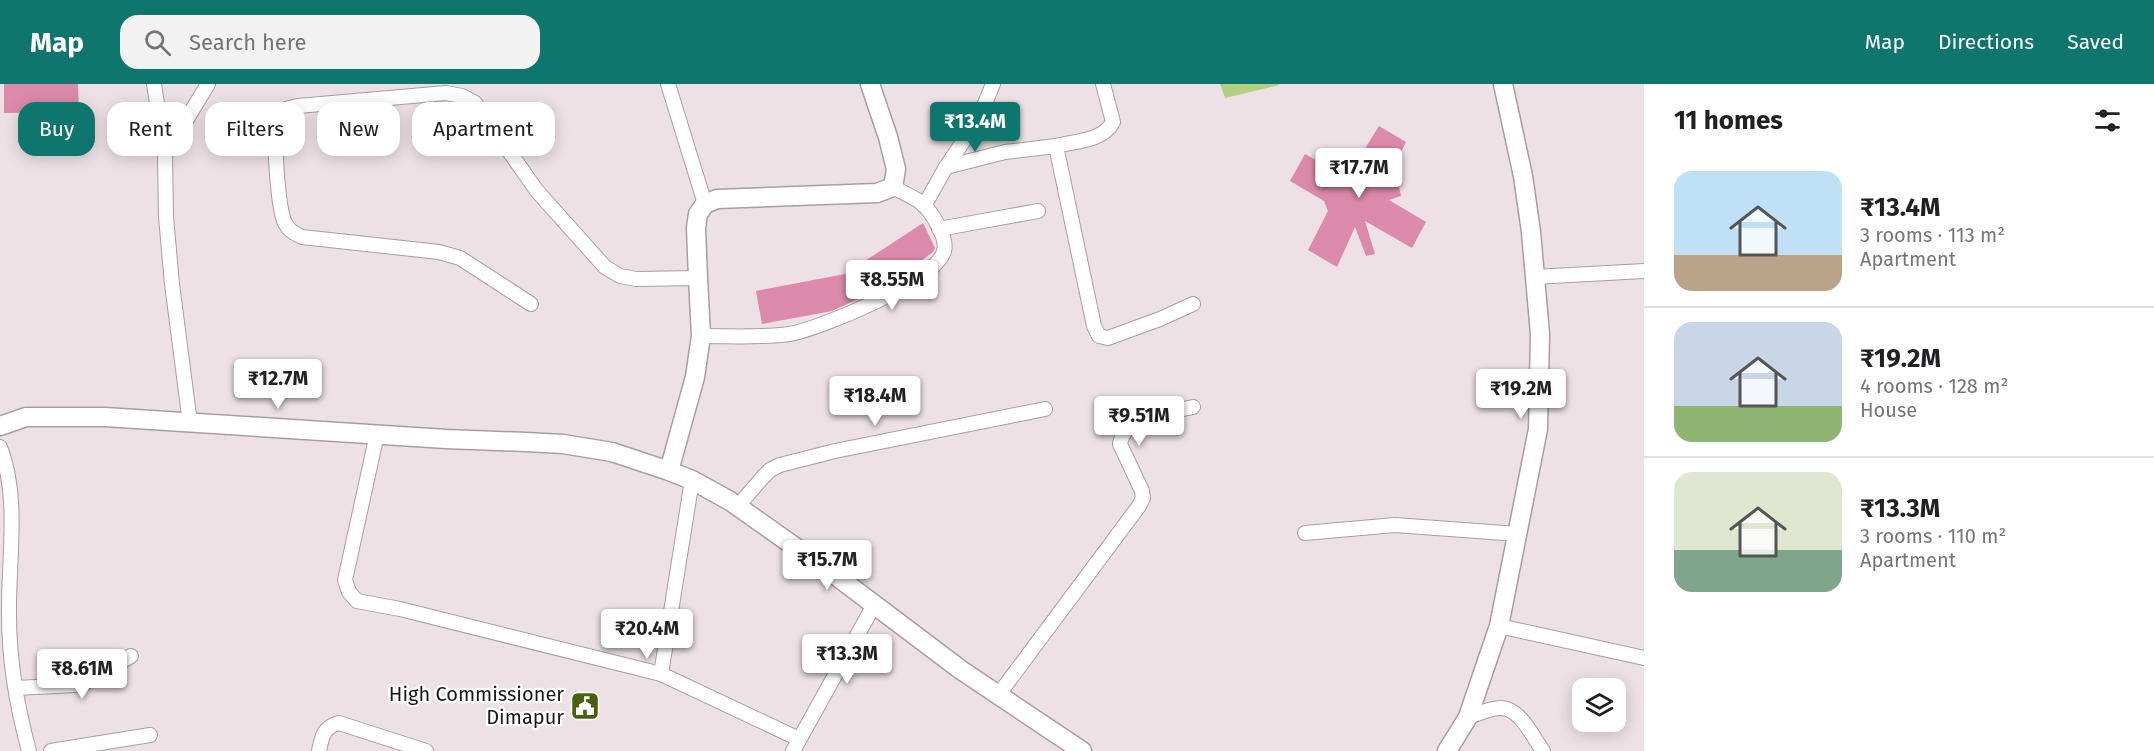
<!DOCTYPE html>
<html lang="en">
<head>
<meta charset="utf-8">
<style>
  body { margin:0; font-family:"Fira Sans",sans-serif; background:#f2f2f2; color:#202124; height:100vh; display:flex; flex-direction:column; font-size:22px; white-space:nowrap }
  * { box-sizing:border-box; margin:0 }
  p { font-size:20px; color:#757577 }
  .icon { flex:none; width:33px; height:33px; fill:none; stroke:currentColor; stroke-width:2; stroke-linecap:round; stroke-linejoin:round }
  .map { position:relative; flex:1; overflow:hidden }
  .drawer { display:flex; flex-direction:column; background:#fff; width:510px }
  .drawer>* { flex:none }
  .top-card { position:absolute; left:18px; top:18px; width:570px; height:54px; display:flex; gap:12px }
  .controls { position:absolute; left:1572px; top:594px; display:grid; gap:12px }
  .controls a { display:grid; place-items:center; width:54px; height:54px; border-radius:12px; background:#fff; box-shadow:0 3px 15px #0003; font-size:30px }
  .price { position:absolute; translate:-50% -51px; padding:0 14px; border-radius:6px; background:#fff; color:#222; font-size:20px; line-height:39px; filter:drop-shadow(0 2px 3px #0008) }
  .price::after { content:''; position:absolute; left:50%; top:36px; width:18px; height:14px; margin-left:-9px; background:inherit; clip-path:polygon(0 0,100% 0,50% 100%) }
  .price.selected { background:#0f766e; color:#fff }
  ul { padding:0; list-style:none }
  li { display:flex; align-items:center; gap:18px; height:150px; padding:0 30px }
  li+li { border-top:2px solid #e0e0e0 }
  li span { display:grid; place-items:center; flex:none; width:168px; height:120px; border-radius:18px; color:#555 }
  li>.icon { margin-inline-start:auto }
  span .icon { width:72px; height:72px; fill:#fffc; stroke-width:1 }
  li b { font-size:26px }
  h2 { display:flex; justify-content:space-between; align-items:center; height:72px; padding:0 30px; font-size:26px }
  .pill { padding:0 21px; border-radius:18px; background:#fff; box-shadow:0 3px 15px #0003; font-size:21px; line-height:54px }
  .pill.selected { background:#0f766e; color:#fff }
  header { display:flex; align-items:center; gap:36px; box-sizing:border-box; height:84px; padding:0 30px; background:#0f766e; color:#fff }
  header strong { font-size:28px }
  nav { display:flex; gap:33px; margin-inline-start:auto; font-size:21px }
  .search { width:420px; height:54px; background:#f2f2f2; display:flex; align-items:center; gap:15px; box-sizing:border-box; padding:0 21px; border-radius:18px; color:#757577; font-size:22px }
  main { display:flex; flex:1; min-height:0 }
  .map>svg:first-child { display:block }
  .water { fill:#b2d082 }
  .building { fill:#dc8aab }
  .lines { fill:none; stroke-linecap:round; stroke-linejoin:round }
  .street-casing { stroke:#a99da1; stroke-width:16 }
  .secondary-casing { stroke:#a99da1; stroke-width:21 }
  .street { stroke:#fff; stroke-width:14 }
  .secondary { stroke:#fff; stroke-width:18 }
  .labels { text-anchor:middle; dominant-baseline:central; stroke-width:4.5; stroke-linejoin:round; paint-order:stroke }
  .poi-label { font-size:20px; fill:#1b1719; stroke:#fff; text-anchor:end }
</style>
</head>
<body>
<header>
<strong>Map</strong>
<div class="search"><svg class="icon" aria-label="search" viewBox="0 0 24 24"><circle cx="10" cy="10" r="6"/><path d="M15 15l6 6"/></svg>Search here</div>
<nav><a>Map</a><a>Directions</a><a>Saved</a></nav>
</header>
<main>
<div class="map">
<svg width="1644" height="667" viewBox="0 0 1644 667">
  <rect width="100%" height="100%" fill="#ede1e5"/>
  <path class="water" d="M1220,0h58l1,1 -54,13z"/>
  <g class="building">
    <path d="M4,0h74l1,28 -75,1z"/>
    <path d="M1379,42l27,16 -21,42 13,-2 3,14 -12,4 37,22 -14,26 -47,-27 10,33 -9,2 -11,-29 -18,40 -29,-17 20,-39 -4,-10 -34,-20 15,-27 34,19 12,-2z"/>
    <path d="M923,139l12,25 -2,4 -43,32 -58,27 -70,13 -6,-33 89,-17z"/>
  </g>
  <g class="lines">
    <g class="street-casing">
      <g id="street">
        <path d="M154,0l11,71 1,62 6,67 18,139"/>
        <path d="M668,0l37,120"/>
        <path d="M1103,0l10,38c-10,19 -37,19 -57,24l38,180 5,10 9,2 52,-19 33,-15"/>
        <path d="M165,71l43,-71"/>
        <path d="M946,83l59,-15 51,-6"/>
        <path d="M924,122l22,-39 33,-49 14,-34"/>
        <path d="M939,145l99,-18"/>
        <path d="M1534,193l110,-6"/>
        <path d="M531,220l-71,-46 -21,-6 -137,-15c-8,-4 -13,-6 -17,-14 -7,-14 -13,-93 -7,-106 4,-8 12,-9 20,-11l148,-13 16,3 13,7 62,88 68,76 15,9 16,3 62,-1"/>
        <path d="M701,252c29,0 59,2 88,-2 30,-5 148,-53 155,-83 4,-12 -11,-36 -19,-45 -8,-8 -22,-13 -32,-19"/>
        <path d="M377,350l-32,146 4,12 8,9 43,8 261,65"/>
        <path d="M0,363c20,50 8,115 9,168 0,46 8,92 20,136"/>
        <path d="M692,396l-31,194 138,65"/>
        <path d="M738,422l25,-29 7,-7 10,-5 55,-14 210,-42"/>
        <path d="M1305,449l90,-8 123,9"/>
        <path d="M1499,542l145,32"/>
        <path d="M16,604l59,-3 13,-4 43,-25"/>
        <path d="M999,610l140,-188 4,-8 -1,-7 -22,-47c4,-28 51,-32 73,-37"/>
        <path d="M1468,633c10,-3 22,-9 33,-9 19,0 32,29 42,43"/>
        <path d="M51,667l99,-16"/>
        <path d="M319,667c3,-14 4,-24 20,-28l87,28"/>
        <path d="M793,667l81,-146"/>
      </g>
    </g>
    <g class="secondary-casing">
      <g id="secondary">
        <path d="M0,342l26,-9h79l341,22 80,3 37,2 49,8 57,19 23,9 38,21 109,77 122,92 121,81"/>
        <path d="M669,387l26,-94 6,-41 -3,-58 -2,-50 2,-14 7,-10 12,-5 160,-6 16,-6 3,-18 -8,-32 -18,-53"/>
        <path d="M1447,667l21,-34 31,-91 39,-197 2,-95 -9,-102 -8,-56 -20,-92"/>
      </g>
    </g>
    <use href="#street" class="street"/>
    <use href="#secondary" class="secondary"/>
  </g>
  <defs>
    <g id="civic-square" transform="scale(1.5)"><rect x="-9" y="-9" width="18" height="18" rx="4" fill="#48600e" stroke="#fff"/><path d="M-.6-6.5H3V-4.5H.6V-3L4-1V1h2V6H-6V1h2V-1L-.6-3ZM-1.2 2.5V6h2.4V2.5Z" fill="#fff"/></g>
  </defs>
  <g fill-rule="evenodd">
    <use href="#civic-square" x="585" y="622"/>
  </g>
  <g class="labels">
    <g class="poi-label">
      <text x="564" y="610">High Commissioner<tspan x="564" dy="23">Dimapur</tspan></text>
    </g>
  </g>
</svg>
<div class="controls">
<a><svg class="icon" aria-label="layers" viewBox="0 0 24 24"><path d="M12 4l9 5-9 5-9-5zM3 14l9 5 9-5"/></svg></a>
</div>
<b class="price selected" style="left:975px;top:69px">₹13.4M</b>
<b class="price" style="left:1359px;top:115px">₹17.7M</b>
<b class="price" style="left:892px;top:227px">₹8.55M</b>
<b class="price" style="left:278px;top:326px">₹12.7M</b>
<b class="price" style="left:1521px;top:336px">₹19.2M</b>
<b class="price" style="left:875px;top:343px">₹18.4M</b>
<b class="price" style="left:1139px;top:363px">₹9.51M</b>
<b class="price" style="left:827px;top:507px">₹15.7M</b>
<b class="price" style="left:647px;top:576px">₹20.4M</b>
<b class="price" style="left:847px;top:601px">₹13.3M</b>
<b class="price" style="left:82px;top:616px">₹8.61M</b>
<div class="top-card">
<a class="pill selected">Buy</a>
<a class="pill">Rent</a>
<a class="pill">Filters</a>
<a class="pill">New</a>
<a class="pill">Apartment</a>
</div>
</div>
<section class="drawer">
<h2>11 homes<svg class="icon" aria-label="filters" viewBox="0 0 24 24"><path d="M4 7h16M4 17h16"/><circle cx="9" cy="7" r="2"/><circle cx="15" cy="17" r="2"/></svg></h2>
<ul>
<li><span style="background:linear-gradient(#bfe0f5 70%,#b9a48a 0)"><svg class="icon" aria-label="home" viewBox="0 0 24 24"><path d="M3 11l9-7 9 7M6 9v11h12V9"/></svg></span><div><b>₹13.4M</b><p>3 rooms · 113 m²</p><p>Apartment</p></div></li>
<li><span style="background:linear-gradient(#c9d6e8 70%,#8fb573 0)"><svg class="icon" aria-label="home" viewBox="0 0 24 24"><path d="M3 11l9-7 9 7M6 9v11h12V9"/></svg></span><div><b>₹19.2M</b><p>4 rooms · 128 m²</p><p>House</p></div></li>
<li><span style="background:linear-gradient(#dfe7d0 65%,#7fa58c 0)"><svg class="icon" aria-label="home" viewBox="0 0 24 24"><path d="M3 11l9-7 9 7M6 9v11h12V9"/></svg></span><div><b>₹13.3M</b><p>3 rooms · 110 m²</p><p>Apartment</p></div></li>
</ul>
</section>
</main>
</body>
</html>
